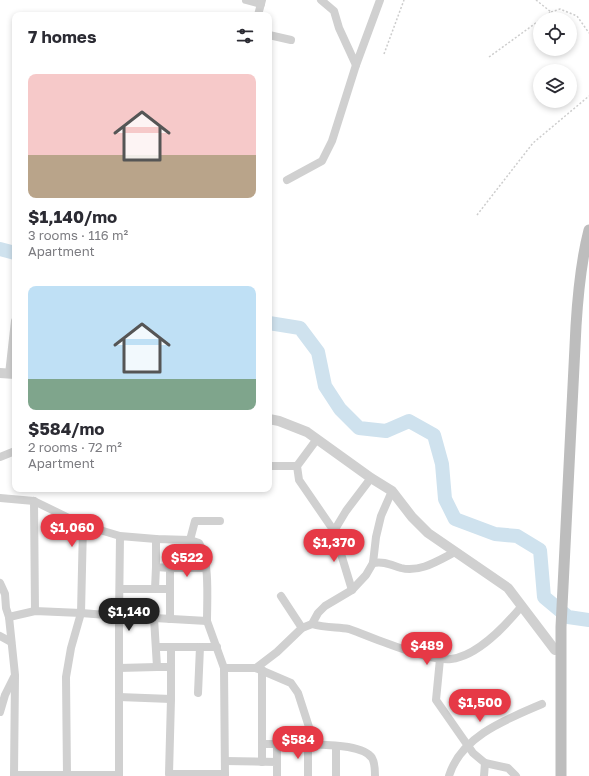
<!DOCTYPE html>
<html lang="en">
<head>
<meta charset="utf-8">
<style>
  body { margin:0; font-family:"Golos Text",sans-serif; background:#f2f2f3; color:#2b2b33; height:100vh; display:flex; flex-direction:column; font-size:15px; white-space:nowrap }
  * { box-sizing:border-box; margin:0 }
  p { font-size:13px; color:#7c7c81 }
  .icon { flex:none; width:22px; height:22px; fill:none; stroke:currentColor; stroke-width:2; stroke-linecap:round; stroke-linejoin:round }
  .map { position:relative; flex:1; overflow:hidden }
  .sheet { position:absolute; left:12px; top:12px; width:260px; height:480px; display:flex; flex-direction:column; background:#fff; border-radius:8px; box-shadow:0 2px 6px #0003 }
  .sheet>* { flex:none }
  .tools { position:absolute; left:533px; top:12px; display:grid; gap:8px }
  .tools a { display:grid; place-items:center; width:44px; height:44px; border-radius:50%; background:#fff; box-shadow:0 2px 6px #0003; font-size:20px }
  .price { position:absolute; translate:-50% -34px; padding:0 9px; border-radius:14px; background:#e63946; color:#fff; font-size:13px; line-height:26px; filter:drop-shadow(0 1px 2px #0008) }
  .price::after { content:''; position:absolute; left:50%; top:24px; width:12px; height:9px; margin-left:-6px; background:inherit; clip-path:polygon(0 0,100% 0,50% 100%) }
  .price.on { background:#222; color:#fff }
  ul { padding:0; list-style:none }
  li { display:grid; align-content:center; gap:8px; height:212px; padding:0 16px }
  li span { display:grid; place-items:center; height:124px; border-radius:8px; color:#555 }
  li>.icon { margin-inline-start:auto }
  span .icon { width:72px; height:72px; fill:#fffc; stroke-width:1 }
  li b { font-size:17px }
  h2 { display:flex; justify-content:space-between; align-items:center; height:48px; padding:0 16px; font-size:17px }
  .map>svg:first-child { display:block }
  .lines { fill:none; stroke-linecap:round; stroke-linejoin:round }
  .river { stroke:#cfe2ee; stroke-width:14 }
  .path { stroke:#cdcdcd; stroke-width:1.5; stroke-dasharray:2 2; stroke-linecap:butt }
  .minor { stroke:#d0d0d0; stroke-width:8 }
  .tertiary { stroke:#d0d0d0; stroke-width:10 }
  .secondary { stroke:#bdbdbd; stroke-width:11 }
</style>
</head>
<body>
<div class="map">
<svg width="589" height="776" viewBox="0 0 589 776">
  <rect width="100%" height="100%" fill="#fff"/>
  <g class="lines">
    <g class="river">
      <path d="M0,249l15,4"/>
      <path d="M269,323l31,5 18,24 7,34 15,23 19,19 27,3 23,-10 25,14 8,29 3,35 10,20 40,15 22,2 23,14 4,47 24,20 21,3"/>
    </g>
    <g class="path">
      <path d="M536,0l15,12 -10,7"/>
      <path d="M551,12l9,-3 17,7 12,17"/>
      <path d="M384,54l20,-54"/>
      <path d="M489,57l51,-37"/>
      <path d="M477,215l56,-72 56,-47"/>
    </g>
    <g class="minor">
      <path d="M246,0l15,4"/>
      <path d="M321,0l13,11 5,17 17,37 24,-65"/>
      <path d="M258,15l4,-15"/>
      <path d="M269,35l22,5"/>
      <path d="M287,180l35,-19 10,-20 24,-76"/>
      <path d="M9,374l6,-53"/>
      <path d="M317,439l-20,27 2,14 35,51 12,-20 25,-33"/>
      <path d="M0,457l15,-6"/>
      <path d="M269,466h28"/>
      <path d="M0,498l34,3 1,110"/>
      <path d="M34,501l49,24 -2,88 -10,35 -5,29 1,99"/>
      <path d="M83,525l37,11 -1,80 88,5c0,-21 3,-61 -8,-78l-9,-3 -34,-1 -36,-3"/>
      <path d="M334,531l18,59"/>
      <path d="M156,539v28l14,1"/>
      <path d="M190,540l5,-19h25"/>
      <path d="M373,563c11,-2 18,2 28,5 19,5 38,-8 54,-16"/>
      <path d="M0,583l5,11 1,14 3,9 6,58 -1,101"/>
      <path d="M120,589h50v30"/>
      <path d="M155,589l1,-22"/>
      <path d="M170,589v-21h36"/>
      <path d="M281,596l21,32"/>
      <path d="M9,617l26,-6 46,2 38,3v160"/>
      <path d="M207,621l17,47"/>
      <path d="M312,624c13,4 25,3 37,5 12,4 25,10 37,14 16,6 49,18 65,16 27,-3 54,-33 70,-52"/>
      <path d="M0,636l11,6"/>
      <path d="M156,647h61"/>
      <path d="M171,647v20"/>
      <path d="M440,659l-4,41 37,53 12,10 -1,13"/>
      <path d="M119,668l38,-1"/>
      <path d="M256,668l21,-16 25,-24 10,-4 6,-11 7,-7 27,-16 14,-15 7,-12 3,-26 5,-21 11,-25"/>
      <path d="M262,670v92"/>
      <path d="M198,693l2,-46"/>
      <path d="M119,697l52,2v-32h-14l-3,-49"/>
      <path d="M171,699l-2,75h56"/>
      <path d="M0,712l5,-17 9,-18"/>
      <path d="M277,744v18"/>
      <path d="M336,746v30"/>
      <path d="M225,761l52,1v14"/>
      <path d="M485,763l23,5 8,8"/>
      <path d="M14,775h105"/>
      <path d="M225,776l-1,-108h32l35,15 7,10 11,34 -1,17h-45"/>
      <path d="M308,776v-32c15,1 55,0 64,14 3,5 3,12 3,18"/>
      <path d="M449,776c12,-40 58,-57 93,-72"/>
    </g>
    <g class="tertiary">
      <path d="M0,373l15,1"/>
      <path d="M269,419l10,2 28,11 64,46 21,13 20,26 16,16 80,55 47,62"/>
    </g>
    <path class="secondary" d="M561,776v-149l15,-301c2,-33 5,-65 13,-96"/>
  </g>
</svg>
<div class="tools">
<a><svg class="icon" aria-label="locate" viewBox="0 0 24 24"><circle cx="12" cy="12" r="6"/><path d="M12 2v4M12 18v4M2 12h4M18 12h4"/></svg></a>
<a><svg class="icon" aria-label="layers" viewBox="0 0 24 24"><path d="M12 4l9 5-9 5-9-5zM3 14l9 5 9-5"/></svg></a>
</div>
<b class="price" style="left:72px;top:548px">$1,060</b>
<b class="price" style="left:334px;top:563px">$1,370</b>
<b class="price" style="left:187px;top:578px">$522</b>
<b class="price on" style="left:129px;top:632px">$1,140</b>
<b class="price" style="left:427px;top:666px">$489</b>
<b class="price" style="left:480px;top:723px">$1,500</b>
<b class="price" style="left:298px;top:760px">$584</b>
<section class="sheet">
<h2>7 homes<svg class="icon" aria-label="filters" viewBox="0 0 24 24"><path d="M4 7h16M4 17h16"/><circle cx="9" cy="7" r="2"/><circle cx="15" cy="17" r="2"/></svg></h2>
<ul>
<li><span style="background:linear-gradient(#f6c9c9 65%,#b9a48a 0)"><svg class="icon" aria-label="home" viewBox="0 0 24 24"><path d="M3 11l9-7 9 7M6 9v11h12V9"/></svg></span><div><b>$1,140/mo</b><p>3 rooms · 116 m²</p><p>Apartment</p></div></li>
<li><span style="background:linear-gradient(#bfe0f5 75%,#7fa58c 0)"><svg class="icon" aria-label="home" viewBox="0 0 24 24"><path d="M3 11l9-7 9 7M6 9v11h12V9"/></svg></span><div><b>$584/mo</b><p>2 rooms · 72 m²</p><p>Apartment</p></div></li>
</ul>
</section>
</div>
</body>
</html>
